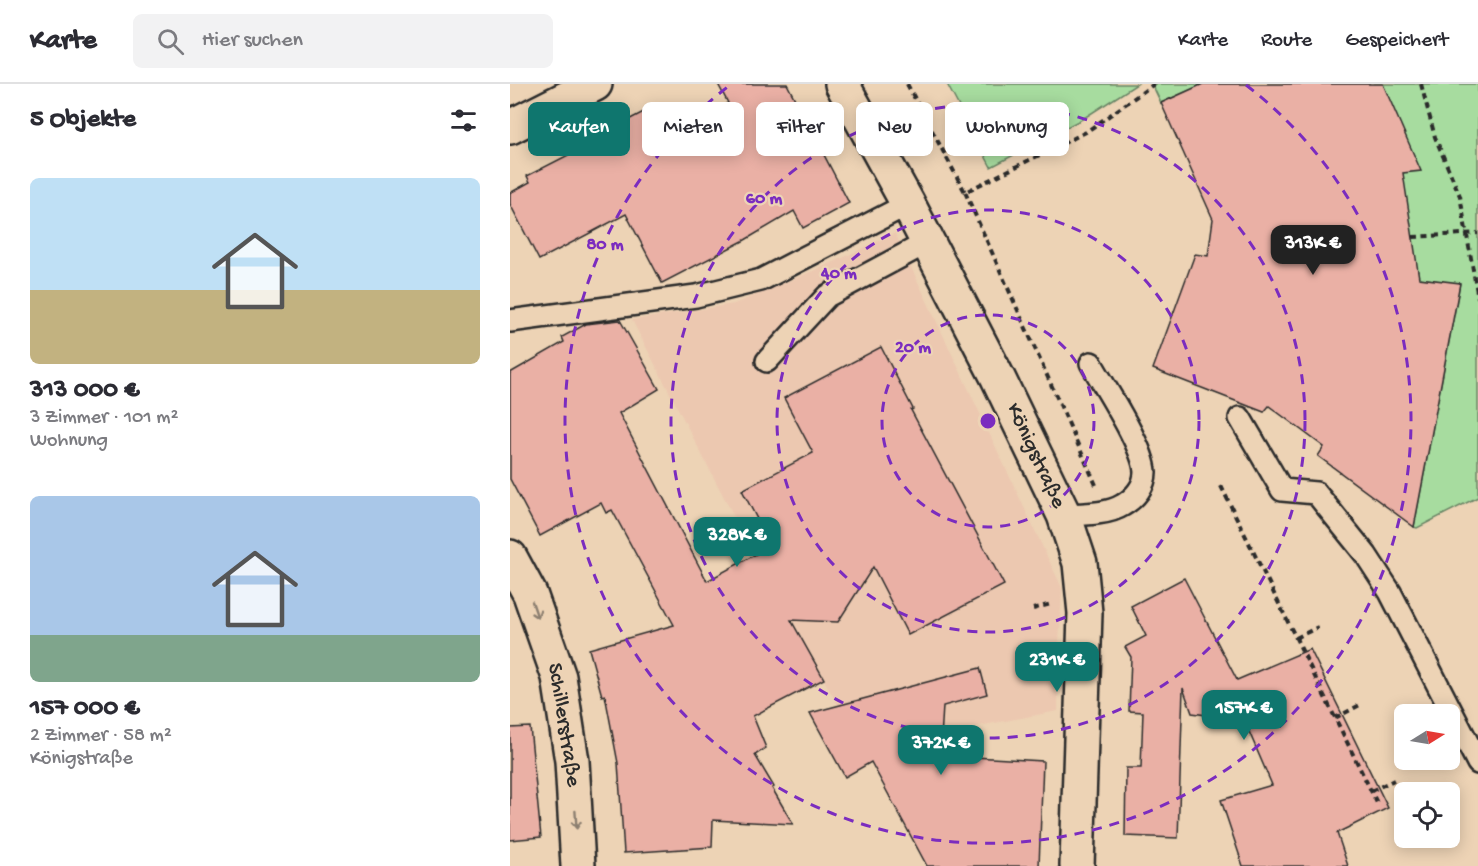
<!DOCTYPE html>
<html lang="de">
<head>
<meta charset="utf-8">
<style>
  body { margin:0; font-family:"Gochi Hand",sans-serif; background:#f2f2f3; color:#2b2b33; height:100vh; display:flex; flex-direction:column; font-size:22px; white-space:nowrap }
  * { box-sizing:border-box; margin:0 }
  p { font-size:20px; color:#7c7c81 }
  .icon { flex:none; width:33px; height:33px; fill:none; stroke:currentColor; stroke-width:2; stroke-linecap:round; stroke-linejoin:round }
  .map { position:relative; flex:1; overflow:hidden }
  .sheet { display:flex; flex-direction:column; background:#fff; width:510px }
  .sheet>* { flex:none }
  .hud { position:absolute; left:18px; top:18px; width:570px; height:54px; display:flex; gap:12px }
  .needle { width:39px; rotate:79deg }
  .controls { position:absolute; left:884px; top:620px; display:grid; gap:12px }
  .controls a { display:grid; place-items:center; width:66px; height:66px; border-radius:9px; background:#fff; box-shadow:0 3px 15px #0003; font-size:30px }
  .price { position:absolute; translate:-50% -51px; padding:0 14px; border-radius:12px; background:#0f766e; color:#fff; font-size:20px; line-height:39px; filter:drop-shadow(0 2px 3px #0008) }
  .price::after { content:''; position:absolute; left:50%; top:36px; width:18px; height:14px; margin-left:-9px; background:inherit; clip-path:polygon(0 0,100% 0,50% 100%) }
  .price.on { background:#222; color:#fff }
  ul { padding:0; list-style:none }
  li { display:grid; align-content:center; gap:12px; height:318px; padding:0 30px }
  li span { display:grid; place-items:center; height:186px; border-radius:9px; color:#555 }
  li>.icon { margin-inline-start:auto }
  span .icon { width:108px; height:108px; fill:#fffc; stroke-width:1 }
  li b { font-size:26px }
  h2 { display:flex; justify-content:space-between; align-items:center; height:72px; padding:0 30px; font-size:26px }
  .chip { padding:0 21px; border-radius:9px; background:#fff; box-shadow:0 3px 15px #0003; font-size:21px; line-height:54px }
  .chip.on { background:#0f766e; color:#fff }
  header { display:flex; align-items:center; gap:36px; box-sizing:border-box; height:84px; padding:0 30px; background:#fff; border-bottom:2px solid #e1e1e2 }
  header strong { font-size:28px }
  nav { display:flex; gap:33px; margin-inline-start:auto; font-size:21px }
  .search { width:420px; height:54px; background:#f2f2f3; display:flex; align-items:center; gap:15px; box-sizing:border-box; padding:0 21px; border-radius:9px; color:#7c7c81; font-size:22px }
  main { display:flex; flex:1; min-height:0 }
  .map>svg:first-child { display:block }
  .built { fill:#ecc8b0 }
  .green { fill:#a7dc9f; stroke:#698465; stroke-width:1.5 }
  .building { fill:#eab0a5; stroke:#2b2b2b; stroke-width:1.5 }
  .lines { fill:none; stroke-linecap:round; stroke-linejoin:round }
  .service-casing { stroke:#2b2b2b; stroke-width:26 }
  .minor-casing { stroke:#2b2b2b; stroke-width:38 }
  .tertiary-casing { stroke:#2b2b2b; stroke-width:38 }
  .path { stroke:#2b2b2b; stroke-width:4; stroke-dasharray:6 4.5; stroke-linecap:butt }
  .service { stroke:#edd3b5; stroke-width:21 }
  .minor { stroke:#edd3b5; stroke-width:33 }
  .tertiary { stroke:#edd3b5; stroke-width:33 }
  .oneway { stroke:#8c7f70 }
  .ring { fill:none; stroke:#7b2cbf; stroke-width:3; stroke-dasharray:10 8 }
  .labels { text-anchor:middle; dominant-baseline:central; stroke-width:4.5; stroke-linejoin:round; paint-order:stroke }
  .street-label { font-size:22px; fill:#2b2b2b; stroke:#edd3b5 }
  .centre { fill:#7b2cbf; stroke:#edd3b5; stroke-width:3 }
  .ring-label { font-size:18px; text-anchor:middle; font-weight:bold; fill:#7b2cbf; stroke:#edd3b5; stroke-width:4.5; stroke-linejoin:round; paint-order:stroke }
</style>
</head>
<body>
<header>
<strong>Karte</strong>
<div class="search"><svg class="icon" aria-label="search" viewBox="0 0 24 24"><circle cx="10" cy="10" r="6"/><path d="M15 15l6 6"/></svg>Hier suchen</div>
<nav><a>Karte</a><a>Route</a><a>Gespeichert</a></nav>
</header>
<main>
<section class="sheet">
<h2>5 Objekte<svg class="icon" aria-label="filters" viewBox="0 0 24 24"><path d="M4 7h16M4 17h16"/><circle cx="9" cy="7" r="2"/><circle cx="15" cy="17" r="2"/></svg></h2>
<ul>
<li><span style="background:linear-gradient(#bfe0f5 60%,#c2b280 0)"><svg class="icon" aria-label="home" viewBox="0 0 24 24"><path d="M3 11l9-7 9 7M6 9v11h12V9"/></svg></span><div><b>313 000 €</b><p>3 Zimmer · 101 m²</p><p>Wohnung</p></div></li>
<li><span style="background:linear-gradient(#a9c7e8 75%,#7fa58c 0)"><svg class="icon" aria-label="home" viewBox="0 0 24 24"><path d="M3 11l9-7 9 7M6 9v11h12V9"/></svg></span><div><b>157 000 €</b><p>2 Zimmer · 58 m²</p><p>Königstraße</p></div></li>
</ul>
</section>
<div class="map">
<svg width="968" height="782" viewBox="0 0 968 782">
  <rect width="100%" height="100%" fill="#edd3b5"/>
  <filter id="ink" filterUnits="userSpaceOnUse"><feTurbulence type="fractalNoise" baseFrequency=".0167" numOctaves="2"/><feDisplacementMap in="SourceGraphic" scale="12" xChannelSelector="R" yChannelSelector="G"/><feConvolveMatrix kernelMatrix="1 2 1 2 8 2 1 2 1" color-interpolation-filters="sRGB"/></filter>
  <g filter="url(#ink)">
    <path class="built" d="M385,149l167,355 -4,74v49l-196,37 -108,-193 -122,-235 102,-16 100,-42z"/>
    <g class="green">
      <path d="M437,0h190l-53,34 -93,49z"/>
      <path d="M642,0h51l-42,19z"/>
      <path d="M865,0h103v413l-61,31 -3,-1 46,-243 -41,-6z"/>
    </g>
    <g class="building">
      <path d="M208,0h69l62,119 -46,25 -9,-17 -49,29 -83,43 -36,-69 -87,46 -29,-56v-11l20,-11 -3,-6 63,-32 -2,-3 69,-36 15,28 56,-30z"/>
      <path d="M693,0h180l38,87 -18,2 16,105 41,5 -46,244 -96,-71 6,-9 -55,-41 -5,6 -111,-43 42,-115 13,2 5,-37 -52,-116z"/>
      <path d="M110,236l39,69 -40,24 88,168 64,-35 -29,-56 71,-37 -29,-55 97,-51 32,62 -2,1 93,175 -96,50 -35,-68 -35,55 -47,-2 33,59 -71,37 13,32 -11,7 19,32 -2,1 21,36 -80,-4 -1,27 -88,6 -6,-90 -13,-68 -3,1 -13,-47 85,-24 -62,-115 -6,3 -5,-10 -61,33 -30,-57v-106l54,-31 -2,-5 24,-13z"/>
      <path d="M674,494l53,102 73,-31 78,159 -51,25 11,33h-105l-22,-66 51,-15 -28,-65 -52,-7 -9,-25 -5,150 -53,-2 1,-68h15l2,-56 -14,-1 2,-54 -6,-10 21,-11 -15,-30z"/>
      <path d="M470,584l7,26 -44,12 -3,49 103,6 -4,105h-112l-56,-104 -26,15 -35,-64z"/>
      <path d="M20,643l11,110 -31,3v-112z"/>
    </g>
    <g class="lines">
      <g class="service-casing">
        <g id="service">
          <path d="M0,237l186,-25 65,-16 147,-76"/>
          <path d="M257,277l60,-65 101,-54"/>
          <path d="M730,334l42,72 34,3 50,62 24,37 88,171"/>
          <path d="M554,431c18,-1 43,0 59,-10 12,-7 22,-19 22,-33 -1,-25 -40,-84 -54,-109"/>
        </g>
      </g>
      <g class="minor-casing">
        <g id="minor">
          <path d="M332,0l66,120 90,174 66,137 16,48 5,50 -8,253"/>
          <path d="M0,473l20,37 29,83 13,84 6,105"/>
        </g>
      </g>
      <g class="tertiary-casing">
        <path id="tertiary" d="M0,43l85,-43"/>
      </g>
      <g class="path">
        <path d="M397,0l58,108 121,-60 68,-48"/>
        <path d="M911,0l14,53 25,59 18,102"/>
        <path d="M455,108l131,293"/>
        <path d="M903,153l65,-4"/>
        <path d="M711,402l157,319"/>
        <path d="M523,525l18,-5"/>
        <path d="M786,554l22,-11"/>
        <path d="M825,634l27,-14"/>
        <path d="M861,707l23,-11"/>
      </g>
      <use href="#service" class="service"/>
      <use href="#minor" class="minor"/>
      <use href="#tertiary" class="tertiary"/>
    </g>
    <defs><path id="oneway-shaft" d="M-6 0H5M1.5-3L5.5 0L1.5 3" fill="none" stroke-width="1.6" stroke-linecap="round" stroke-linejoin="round" transform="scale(1.5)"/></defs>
    <g class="oneway">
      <use href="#oneway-shaft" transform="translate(25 526) rotate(71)"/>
      <use href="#oneway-shaft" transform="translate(66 736) rotate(86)"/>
    </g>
  </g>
  <g class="ring">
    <circle cx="478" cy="337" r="106"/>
    <circle cx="478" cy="337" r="211"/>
    <circle cx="478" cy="337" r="317"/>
    <path d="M736 1A423 423 0 1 1 220 1"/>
  </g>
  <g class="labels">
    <g class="street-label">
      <text transform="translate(525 372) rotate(65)">Königstraße</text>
      <text transform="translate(53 641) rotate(81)">Schillerstraße</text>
    </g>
  </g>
  <circle cx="478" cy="337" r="9" class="centre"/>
  <g class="ring-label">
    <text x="254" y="119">60 m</text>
    <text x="95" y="165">80 m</text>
    <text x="329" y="194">40 m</text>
    <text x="403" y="268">20 m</text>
  </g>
</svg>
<div class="controls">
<a><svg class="needle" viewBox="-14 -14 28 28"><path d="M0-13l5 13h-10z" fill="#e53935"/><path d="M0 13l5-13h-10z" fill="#7c7c81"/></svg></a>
<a><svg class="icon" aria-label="locate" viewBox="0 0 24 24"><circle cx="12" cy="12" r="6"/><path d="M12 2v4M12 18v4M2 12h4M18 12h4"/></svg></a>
</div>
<b class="price on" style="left:803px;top:192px">313K €</b>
<b class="price" style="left:227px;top:484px">328K €</b>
<b class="price" style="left:547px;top:609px">231K €</b>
<b class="price" style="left:734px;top:657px">157K €</b>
<b class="price" style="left:431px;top:692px">372K €</b>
<div class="hud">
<a class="chip on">Kaufen</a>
<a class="chip">Mieten</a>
<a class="chip">Filter</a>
<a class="chip">Neu</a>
<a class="chip">Wohnung</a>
</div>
</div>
</main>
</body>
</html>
